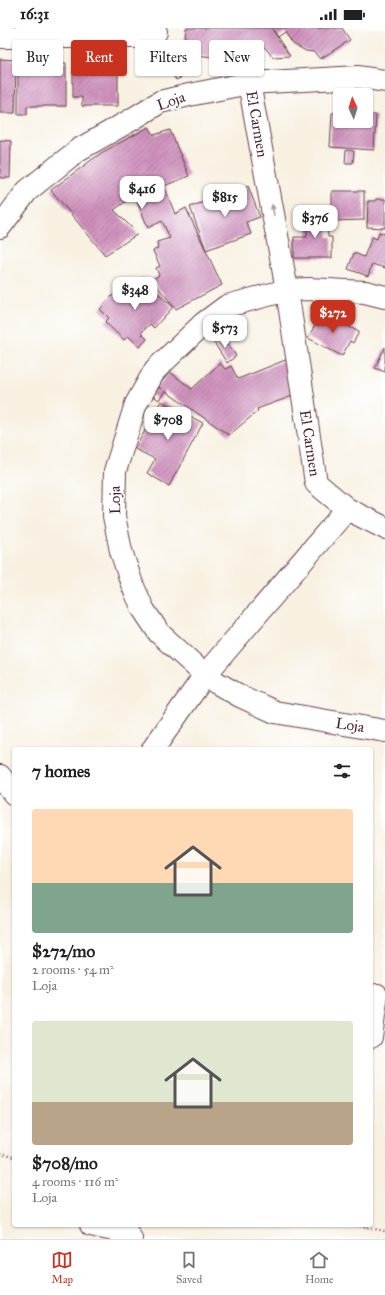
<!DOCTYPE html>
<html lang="en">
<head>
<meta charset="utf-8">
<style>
  body { margin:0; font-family:"IM FELL Great Primer",serif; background:#f2f2f2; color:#202124; height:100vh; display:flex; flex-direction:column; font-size:15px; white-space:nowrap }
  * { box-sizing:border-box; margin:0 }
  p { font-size:13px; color:#757577 }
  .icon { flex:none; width:22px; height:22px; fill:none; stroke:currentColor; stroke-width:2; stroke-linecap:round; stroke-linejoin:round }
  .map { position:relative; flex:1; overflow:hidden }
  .side { position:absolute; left:12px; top:719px; width:361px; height:480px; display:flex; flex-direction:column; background:#fff; border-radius:4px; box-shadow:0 1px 3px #0004 }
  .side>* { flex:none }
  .guide { position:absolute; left:12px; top:12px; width:361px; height:36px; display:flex; gap:8px }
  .needle { width:26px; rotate:356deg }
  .buttons { position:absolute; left:333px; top:60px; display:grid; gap:8px }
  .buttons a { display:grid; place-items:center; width:40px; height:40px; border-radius:4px; background:#fff; box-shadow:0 1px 3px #0004; font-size:20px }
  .price { position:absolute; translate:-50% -34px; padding:0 9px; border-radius:8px; background:#fff; color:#222; font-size:13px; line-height:26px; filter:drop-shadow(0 1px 2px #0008) }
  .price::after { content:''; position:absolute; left:50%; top:24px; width:12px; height:9px; margin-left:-6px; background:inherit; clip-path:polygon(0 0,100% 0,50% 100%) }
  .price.current { background:#c8321e; color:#fff }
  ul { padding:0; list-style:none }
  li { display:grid; align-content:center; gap:8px; height:212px; padding:0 20px }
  li span { display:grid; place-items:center; height:124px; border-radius:4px; color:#555 }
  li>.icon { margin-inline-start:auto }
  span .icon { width:72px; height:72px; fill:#fffc; stroke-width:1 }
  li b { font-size:17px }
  h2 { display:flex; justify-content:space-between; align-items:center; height:48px; padding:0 20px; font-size:17px }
  .pill { padding:0 14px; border-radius:4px; background:#fff; box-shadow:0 1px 3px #0004; font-size:14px; line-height:36px }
  .pill.current { background:#c8321e; color:#fff }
  .status { display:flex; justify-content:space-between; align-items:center; height:28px; padding:0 20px; background:#fff; direction:ltr }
  .status svg { height:11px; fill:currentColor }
  .tab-bar { display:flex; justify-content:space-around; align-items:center; height:56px; border-top:1px solid #e0e0e0; background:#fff; font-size:11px; color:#757577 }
  .tab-bar a { display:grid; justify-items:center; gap:2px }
  .tab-bar .current { color:#c8321e }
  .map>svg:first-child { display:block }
  .building { fill:url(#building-hatch) }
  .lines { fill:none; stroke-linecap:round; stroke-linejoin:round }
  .minor-casing { stroke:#643e46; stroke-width:24 }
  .path { stroke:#643e46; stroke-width:2.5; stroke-dasharray:1 3; stroke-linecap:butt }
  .minor { stroke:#fff; stroke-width:22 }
  .oneway { fill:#ae9aa0 }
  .labels { text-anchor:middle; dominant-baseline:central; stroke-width:3; stroke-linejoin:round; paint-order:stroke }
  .street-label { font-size:15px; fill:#4a1f2b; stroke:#fff }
</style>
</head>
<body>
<div class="status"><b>16:31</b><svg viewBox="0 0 49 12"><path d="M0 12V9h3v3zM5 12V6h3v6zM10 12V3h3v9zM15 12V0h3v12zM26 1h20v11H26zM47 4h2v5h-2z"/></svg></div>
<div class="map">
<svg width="385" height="1211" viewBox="0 0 385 1211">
  <defs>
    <pattern id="building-hatch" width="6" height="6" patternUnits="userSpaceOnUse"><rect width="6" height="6" fill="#ce90bc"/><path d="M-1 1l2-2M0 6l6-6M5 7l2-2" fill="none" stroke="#a97599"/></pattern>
  </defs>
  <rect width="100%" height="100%" fill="#fff"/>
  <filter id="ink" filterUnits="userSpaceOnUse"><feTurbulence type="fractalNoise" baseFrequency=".025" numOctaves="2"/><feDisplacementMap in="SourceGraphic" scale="8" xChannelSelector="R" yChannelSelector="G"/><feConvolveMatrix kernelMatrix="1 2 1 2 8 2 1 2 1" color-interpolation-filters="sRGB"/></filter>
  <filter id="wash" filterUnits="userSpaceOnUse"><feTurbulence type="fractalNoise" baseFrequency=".012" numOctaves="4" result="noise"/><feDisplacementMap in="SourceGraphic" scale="16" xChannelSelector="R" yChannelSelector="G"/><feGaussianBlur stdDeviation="0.9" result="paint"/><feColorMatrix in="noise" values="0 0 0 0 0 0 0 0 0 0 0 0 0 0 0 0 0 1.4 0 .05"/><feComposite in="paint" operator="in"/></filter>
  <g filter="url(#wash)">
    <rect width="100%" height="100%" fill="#f8f1e2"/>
    <g id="blocks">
      <g class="building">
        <path d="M186,0h85l19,28 -17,1 -14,-16 -25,19 -51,-7z"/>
        <path d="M272,0h70l8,12 -30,19 -6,-7 -8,-1 -13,-7 -8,-12 -7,5z"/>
        <path d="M177,28l8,20 -9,4 -9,-20z"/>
        <path d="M118,30v48h-36v-9h-9v-26h10v-12z"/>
        <path d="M0,31l16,1 -1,53h-15z"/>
        <path d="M18,35h48v43h-39v8h-9z"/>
        <path d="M332,85h8v8h26v-6h10l-2,35 -44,-3z"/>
        <path d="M149,99l5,8 16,-5 19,46 -25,10 11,28 11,-6 36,77 -46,24 -24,-29 7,-5 -3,-7 4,-2 -7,-15 5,-3 -1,-6 13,-4 -8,-17 -14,7 -13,-33 -21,15 24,24 -33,21 -54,-65 50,-37z"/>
        <path d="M0,112l11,1 -1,37h-10z"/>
        <path d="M346,122l8,1 -1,12h-8z"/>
        <path d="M248,158l12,31 -14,5 5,12 -45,16 -16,-43z"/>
        <path d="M332,163h32v29l-32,1z"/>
        <path d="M376,171h9v29l-18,-1 1,-26h8z"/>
        <path d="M307,185h20l1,24h4v21h-38v-21h13z"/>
        <path d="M379,204l6,2v34l-13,-4 -4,12 -20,-7 6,-16 10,4 8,-20 5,2z"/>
        <path d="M142,250l31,29 -19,21 -4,-4 -9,9 6,6 -7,8 -12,-11 -4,4 -19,-18 4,-4 -9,-9 23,-25 8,7z"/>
        <path d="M322,284l37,20 -6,11 -3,-2 -8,15 -34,-18z"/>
        <path d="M222,307l14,21 -9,7 -14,-22z"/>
        <path d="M385,319v25l-10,-4z"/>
        <path d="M288,331l7,36 -38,14 1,2 -29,24 -64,-44 -6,9 -10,-7 6,-8 6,4 -3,-3 12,-14 22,17 28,-26 5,6 6,-3 7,13z"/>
        <path d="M161,373l42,22 -34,63 -22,-13 8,-14 -20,-10z"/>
      </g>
    </g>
  </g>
  <g filter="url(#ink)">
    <use href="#blocks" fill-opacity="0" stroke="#643e46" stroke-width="1"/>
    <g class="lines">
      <g class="minor-casing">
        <g id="minor">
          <path d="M0,9h135l21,-5"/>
          <path d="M249,55l38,207 29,193 31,26 38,19"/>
          <path d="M0,199l27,-36 51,-41 53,-30 29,-18 29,-7 60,-12 110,-6 26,4"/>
          <path d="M385,269l-20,-5 -56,-3 -22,1 -60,16 -23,17 -49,47 -19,34 -21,67 -1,45 7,35 11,33 11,25 16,24 46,42 12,8 23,13 35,16 110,19"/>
          <path d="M153,721l52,-74 142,-166"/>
          <path d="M0,748l14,18"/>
          <path d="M371,1009l6,-42"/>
          <path d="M91,1197l32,7 5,2 3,5"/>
        </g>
      </g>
      <g class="path">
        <path d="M0,1126l14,3"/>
        <path d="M356,1197l29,6"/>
      </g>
      <use href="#minor" class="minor"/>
    </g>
    <defs><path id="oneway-solid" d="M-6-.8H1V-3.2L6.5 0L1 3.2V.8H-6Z"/></defs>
    <use class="oneway" href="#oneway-solid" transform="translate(273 182) rotate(-100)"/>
  </g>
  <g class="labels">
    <g class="street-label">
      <text transform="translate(171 73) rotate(-19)">Loja</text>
      <text transform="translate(257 96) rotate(80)">El Carmen</text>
      <text transform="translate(310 415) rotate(81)">El Carmen</text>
      <text transform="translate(115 472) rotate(-91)">Loja</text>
      <text transform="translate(350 697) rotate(9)">Loja</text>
    </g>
  </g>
</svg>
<div class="buttons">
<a><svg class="needle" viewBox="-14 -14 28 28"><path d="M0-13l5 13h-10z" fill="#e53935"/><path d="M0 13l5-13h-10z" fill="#757577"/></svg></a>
</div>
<b class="price" style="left:142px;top:182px">$416</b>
<b class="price" style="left:225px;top:190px">$815</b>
<b class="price" style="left:315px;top:211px">$376</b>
<b class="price" style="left:135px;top:283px">$348</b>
<b class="price current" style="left:333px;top:306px">$272</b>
<b class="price" style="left:225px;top:321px">$573</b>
<b class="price" style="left:168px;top:413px">$708</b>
<div class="guide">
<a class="pill">Buy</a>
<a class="pill current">Rent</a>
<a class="pill">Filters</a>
<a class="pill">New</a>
</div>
<section class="side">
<h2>7 homes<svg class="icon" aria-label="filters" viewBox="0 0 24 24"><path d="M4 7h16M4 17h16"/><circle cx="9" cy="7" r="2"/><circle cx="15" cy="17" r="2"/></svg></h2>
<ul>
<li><span style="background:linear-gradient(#ffd9b3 60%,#7fa58c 0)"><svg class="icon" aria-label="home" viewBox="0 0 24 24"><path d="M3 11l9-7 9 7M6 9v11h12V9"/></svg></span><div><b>$272/mo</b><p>2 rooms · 54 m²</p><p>Loja</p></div></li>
<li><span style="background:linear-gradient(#dfe7d0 65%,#b9a48a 0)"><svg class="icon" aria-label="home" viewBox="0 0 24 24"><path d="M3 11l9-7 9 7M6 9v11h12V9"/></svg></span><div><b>$708/mo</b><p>4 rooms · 116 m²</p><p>Loja</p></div></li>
</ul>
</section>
</div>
<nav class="tab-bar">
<a class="current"><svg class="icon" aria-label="map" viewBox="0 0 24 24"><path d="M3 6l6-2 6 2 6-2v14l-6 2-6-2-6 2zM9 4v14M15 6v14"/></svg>Map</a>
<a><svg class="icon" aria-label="saved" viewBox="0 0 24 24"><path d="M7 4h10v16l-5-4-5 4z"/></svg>Saved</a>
<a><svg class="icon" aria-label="home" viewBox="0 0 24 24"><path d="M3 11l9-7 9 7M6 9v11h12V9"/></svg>Home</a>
</nav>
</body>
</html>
